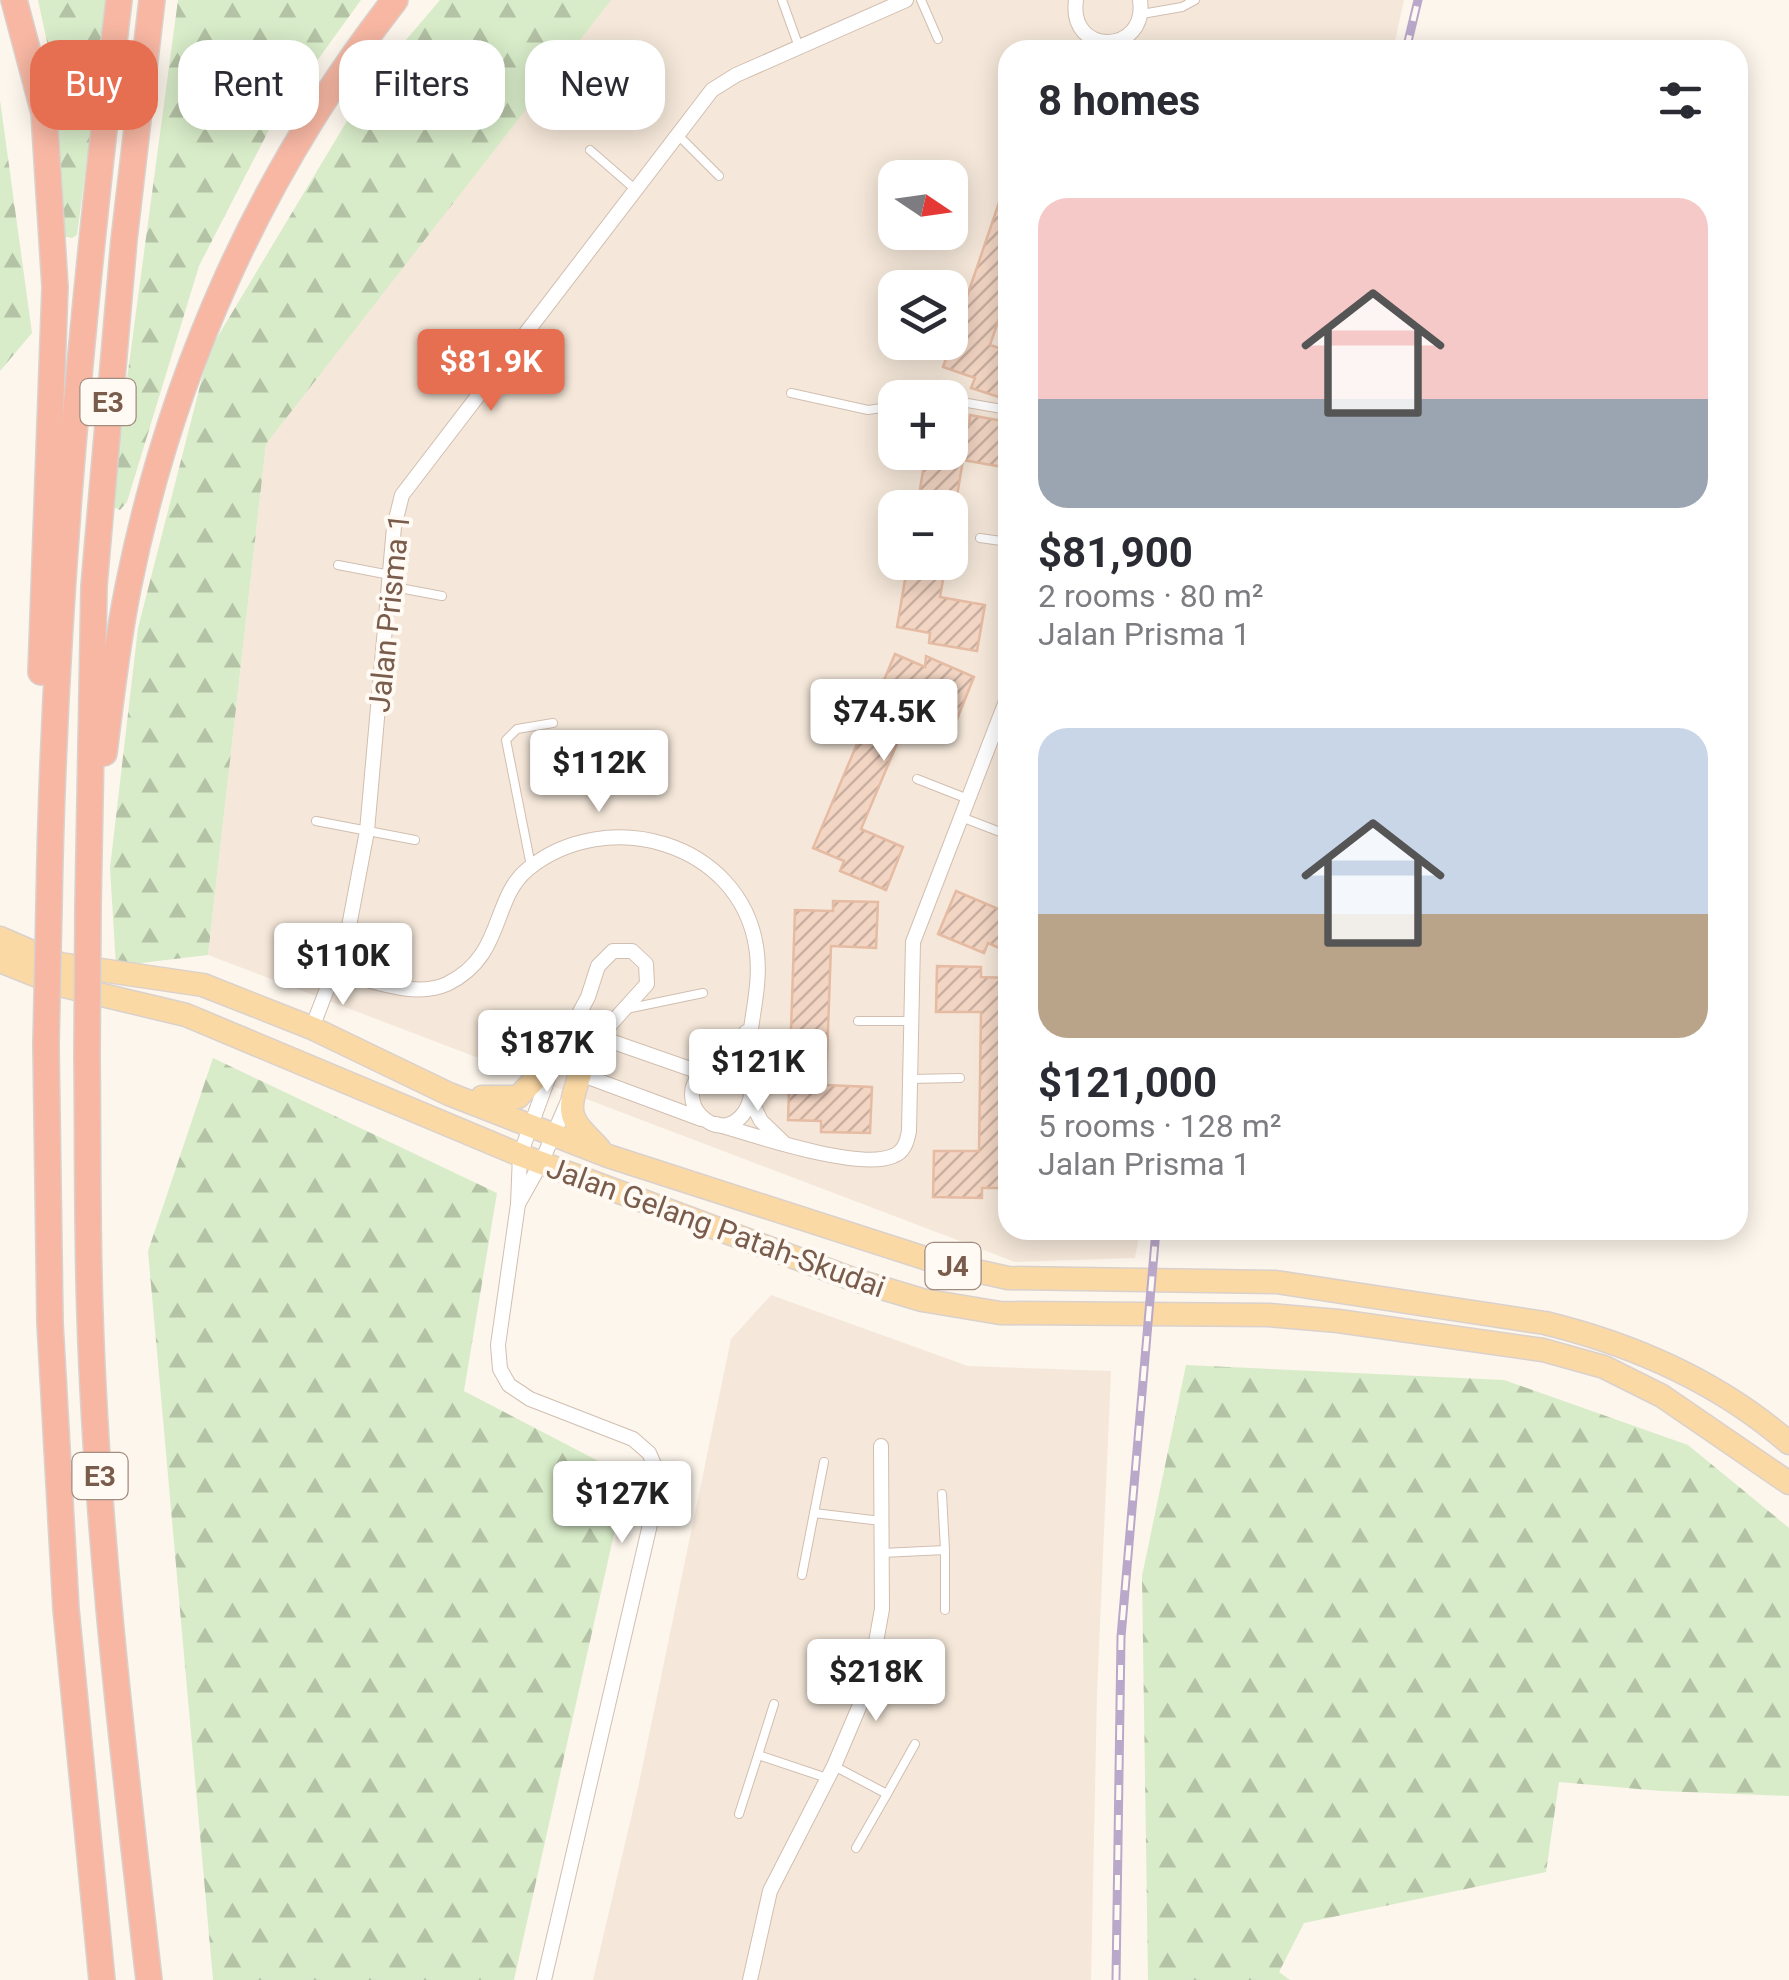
<!DOCTYPE html>
<html lang="en">
<head>
<meta charset="utf-8">
<style>
  body { margin:0; font-family:Roboto,sans-serif; background:#f2f2f3; color:#2b2b33; height:100vh; display:flex; flex-direction:column; font-size:38px; white-space:nowrap }
  * { box-sizing:border-box; margin:0 }
  p { font-size:32px; color:#7c7c81 }
  .icon { flex:none; width:55px; height:55px; fill:none; stroke:currentColor; stroke-width:2; stroke-linecap:round; stroke-linejoin:round }
  .map { position:relative; flex:1; overflow:hidden }
  .details { position:absolute; left:998px; top:40px; width:750px; height:1200px; display:flex; flex-direction:column; background:#fff; border-radius:30px; box-shadow:0 5px 25px #0003 }
  .details>* { flex:none }
  .banner { position:absolute; left:30px; top:40px; width:818px; height:90px; display:flex; gap:20px }
  .needle { width:65px; rotate:103deg }
  .tools { position:absolute; left:878px; top:160px; display:grid; gap:20px }
  .tools a { display:grid; place-items:center; width:90px; height:90px; border-radius:20px; background:#fff; box-shadow:0 5px 25px #0003; font-size:50px }
  .price { position:absolute; translate:-50% -85px; padding:0 22px; border-radius:10px; background:#fff; color:#222; font-size:32px; line-height:65px; filter:drop-shadow(0 2px 5px #0008) }
  .price::after { content:''; position:absolute; left:50%; top:60px; width:30px; height:22px; margin-left:-15px; background:inherit; clip-path:polygon(0 0,100% 0,50% 100%) }
  .price.active { background:#e76f51; color:#fff }
  ul { padding:0; list-style:none }
  li { display:grid; align-content:center; gap:20px; height:530px; padding:0 40px }
  li span { display:grid; place-items:center; height:310px; border-radius:30px; color:#555 }
  li>.icon { margin-inline-start:auto }
  span .icon { width:180px; height:180px; fill:#fffc; stroke-width:1 }
  li b { font-size:42px }
  h2 { display:flex; justify-content:space-between; align-items:center; height:120px; padding:0 40px; font-size:42px }
  .pill { padding:0 35px; border-radius:30px; background:#fff; box-shadow:0 5px 25px #0003; font-size:35px; line-height:90px }
  .pill.active { background:#e76f51; color:#fff }
  .map>svg:first-child { display:block }
  .residential { fill:#f5e8da; fill-rule:evenodd }
  .forest { fill:url(#forest-firs) }
  .building { fill:url(#building-hatch); stroke:#e6bba3; stroke-width:2.5 }
  .lines { fill:none; stroke-linecap:round; stroke-linejoin:round }
  .lane-casing { stroke:#d1beb0; stroke-width:10 }
  .street-casing { stroke:#d1beb0; stroke-width:16 }
  .primary-casing { stroke:#dad1cd; stroke-width:25 }
  .highway-casing { stroke:#dad1cd; stroke-width:28 }
  .lane { stroke:#fff; stroke-width:8 }
  .street { stroke:#fff; stroke-width:14 }
  .primary { stroke:#fbd9a5; stroke-width:22 }
  .highway { stroke:#f7b7a3; stroke-width:25 }
  .rail-casing { stroke:#b9a8c9; stroke-width:9 }
  .rail { stroke:#fffaf3; stroke-width:5; stroke-dasharray:15; stroke-linecap:butt }
  .highway-bridge-casing { stroke:#dad1cd; stroke-width:28; stroke-linecap:butt }
  .highway-bridge { stroke:#f7b7a3; stroke-width:25 }
  .labels { text-anchor:middle; dominant-baseline:central; stroke-width:8; stroke-linejoin:round; paint-order:stroke }
  .shield { fill:#fffaf3; stroke:#a28b7f; stroke-width:2.5 }
  .shield-label { font-size:28px; font-weight:bold; fill:#7a5c4d }
  .street-label { font-size:30px; fill:#7a5c4d; stroke:#fffaf3 }
</style>
</head>
<body>
<div class="map">
<svg width="1789" height="1980" viewBox="0 0 1789 1980">
  <defs>
    <pattern id="forest-firs" width="22" height="20" patternUnits="userSpaceOnUse" patternTransform="scale(2.5)"><rect width="22" height="20" fill="#d8ecc9"/><path d="M5 1l3.5 6h-7zM16 11l3.5 6h-7z" fill="#b4c2a5"/></pattern>
    <pattern id="building-hatch" width="6" height="6" patternUnits="userSpaceOnUse" patternTransform="scale(2.5)"><rect width="6" height="6" fill="#f3d5c3"/><path d="M-1 1l2-2M0 6l6-6M5 7l2-2" fill="none" stroke="#cab0a1"/></pattern>
  </defs>
  <rect width="100%" height="100%" fill="#fdf6ec"/>
  <g class="residential">
    <path d="M606,0h798l-11,50h-385v1180h132l-5,28 -120,4 -807,-307 58,-511zM895,178h55v54h-55zM895,288h55v54h-55zM895,398h55v54h-55zM895,508h55v54h-55z"/>
    <path d="M771,1295l197,71 143,5 -14,323 -6,286h-498l45,-192 93,-449z"/>
  </g>
  <g class="forest">
    <path d="M38,0h70l-31,235 -5,3 -10,-2 -4,-143z"/>
    <path d="M178,0h183l-87,120 -75,146 -72,236 -7,8 -9,-4v-8z"/>
    <path d="M440,0h171l-345,444 -58,511 -92,11 -6,-98 28,-240 71,-277 162,-270z"/>
    <path d="M0,100l32,233 -32,38z"/>
    <path d="M213,1058l284,135 -33,198 163,85 -113,504h-301l-65,-729z"/>
    <path d="M1186,1365l318,15 184,65 101,83v268l-128,-5 -102,-9 -13,90 -242,51 -25,49 11,8h-142l-6,-404z"/>
  </g>
  <g class="building">
    <path d="M1005,185l3,108 -18,52 18,6v49l-37,-12 4,-10 -32,-11z"/>
    <path d="M970,415l38,7v46l-45,-8 -8,48h-38l9,-56h24v-30l19,4z"/>
    <path d="M908,562h38l-6,35 45,8 -8,46 -48,-8 1,-10 -33,-6z"/>
    <path d="M895,654l30,13 1,-11 48,21 -17,42 -42,-18 -54,128 42,18 -17,43 -46,-19 4,-10 -31,-13z"/>
    <path d="M956,891l52,22v39l-20,-9 -4,10 -46,-19z"/>
    <path d="M833,901l45,1 -2,46 -45,-2 -5,139 46,2 -2,46 -49,-1v-11l-33,-1 7,-210 38,1z"/>
    <path d="M937,966l44,1v10l27,1v210h-26v10l-49,-1 1,-46h45l2,-139h-45z"/>
  </g>
  <g class="lines">
    <g class="lane-casing">
      <g id="lane">
        <path d="M782,0l17,47"/>
        <path d="M921,0l17,39"/>
        <path d="M1142,14l40,-7 13,-7"/>
        <path d="M678,135l41,41"/>
        <path d="M590,150l46,40"/>
        <path d="M522,338l36,29"/>
        <path d="M445,351l43,31"/>
        <path d="M791,393l77,17 27,-4"/>
        <path d="M950,400l58,10"/>
        <path d="M980,538l28,4"/>
        <path d="M338,565l52,10"/>
        <path d="M389,586l53,10"/>
        <path d="M917,779l51,20"/>
        <path d="M961,817l47,18"/>
        <path d="M316,821l99,19"/>
        <path d="M531,866l-25,-126 11,-11 36,-6"/>
        <path d="M626,1009l77,-16"/>
        <path d="M858,1021h54"/>
        <path d="M910,1079l50,-1"/>
        <path d="M942,1494l3,56"/>
        <path d="M814,1513l10,-51"/>
        <path d="M882,1553l63,-3v60"/>
        <path d="M802,1575l12,-62 67,8"/>
        <path d="M774,1704l-16,51 69,23"/>
        <path d="M834,1766l53,28 -31,54"/>
        <path d="M887,1794l28,-50"/>
        <path d="M739,1814l19,-59"/>
      </g>
    </g>
    <g class="street-casing">
      <g id="street">
        <path d="M1076,0c-8,57 72,55 64,0"/>
        <path d="M335,971c33,8 79,28 112,13 58,-28 44,-85 81,-115 79,-64 211,-27 228,77 8,46 -13,89 -7,136"/>
        <path d="M574,1025l25,12 103,36"/>
        <path d="M312,1028l35,-91 20,-106 27,-304 8,-32 310,-405 24,-15 170,-75"/>
        <path d="M718,1065c64,2 22,89 -17,51 -5,-5 -9,-13 -9,-21 0,-24 22,-25 36,-37 8,-7 13,-17 18,-26"/>
        <path d="M580,1074l121,45"/>
        <path d="M751,1101l10,20 22,21"/>
        <path d="M716,1124c37,11 143,47 177,32 11,-4 14,-14 16,-25l4,-189 95,-246"/>
        <path d="M518,1204l23,-41 27,-62"/>
        <path d="M544,1980l114,-490 -1,-19 -8,-18 -16,-14 -103,-40 -21,-14 -9,-16 -2,-24 20,-141 2,-49 36,-98 32,-60 10,-31 15,-15h19l14,13 1,20 -48,53 -21,40"/>
        <path d="M750,1980l20,-89 64,-125 34,-80 14,-77 -1,-163"/>
      </g>
    </g>
    <g class="primary-casing">
      <g id="primary">
        <path d="M0,938l60,26 143,21 109,43 137,66 159,62 332,107 68,15 268,4 269,41c90,22 174,59 244,120"/>
        <path d="M0,961l60,24 126,30 334,140 335,125 67,20 78,13 269,2 69,6 205,29 61,17 58,29 127,87"/>
        <path d="M580,1074c-14,41 -11,44 19,74"/>
        <path d="M482,1097h36l38,-40"/>
      </g>
    </g>
    <g class="highway-casing">
      <g id="highway">
        <path d="M14,0l30,113 11,174 -14,385"/>
        <path d="M104,753c7,-55 13,-111 24,-165 43,-215 132,-415 267,-588"/>
        <path d="M49,906c5,-303 34,-605 70,-906"/>
        <path d="M88,907l6,-321 30,-346 28,-240"/>
        <path d="M46,1045l4,278 16,286 36,371"/>
        <path d="M87,1057c1,86 0,172 3,258 7,222 34,444 59,665"/>
      </g>
    </g>
    <use href="#lane" class="lane"/>
    <use href="#street" class="street"/>
    <use href="#primary" class="primary"/>
    <use href="#highway" class="highway"/>
    <g class="rail-casing">
      <g id="rail">
        <path d="M1406,50l12,-50"/>
        <path d="M1116,1980l5,-343 35,-407"/>
      </g>
    </g>
    <use href="#rail" class="rail"/>
    <g class="highway-bridge-casing">
      <g id="highway-bridge">
        <path d="M46,1045l3,-139"/>
        <path d="M87,1057l1,-150"/>
      </g>
    </g>
    <use href="#highway-bridge" class="highway-bridge"/>
  </g>
  <g class="labels">
    <g class="shield">
      <rect x="80.5" y="379" width="55" height="46" rx="8"/>
      <rect x="925.5" y="1243" width="55" height="46" rx="8"/>
      <rect x="72.5" y="1453" width="55" height="46" rx="8"/>
    </g>
    <g class="shield-label">
      <text x="108" y="402">E3</text>
      <text x="953" y="1266">J4</text>
      <text x="100" y="1476">E3</text>
    </g>
    <g class="street-label">
      <text transform="translate(389 613) rotate(-84)">Jalan Prisma 1</text>
      <text transform="translate(716 1227) rotate(20)">Jalan Gelang Patah-Skudai</text>
    </g>
  </g>
</svg>
<div class="tools">
<a><svg class="needle" viewBox="-14 -14 28 28"><path d="M0-13l5 13h-10z" fill="#e53935"/><path d="M0 13l5-13h-10z" fill="#7c7c81"/></svg></a>
<a><svg class="icon" aria-label="layers" viewBox="0 0 24 24"><path d="M12 4l9 5-9 5-9-5zM3 14l9 5 9-5"/></svg></a>
<a>+</a>
<a>−</a>
</div>
<b class="price active" style="left:491px;top:414px">$81.9K</b>
<b class="price" style="left:884px;top:764px">$74.5K</b>
<b class="price" style="left:599px;top:815px">$112K</b>
<b class="price" style="left:343px;top:1008px">$110K</b>
<b class="price" style="left:547px;top:1095px">$187K</b>
<b class="price" style="left:758px;top:1114px">$121K</b>
<b class="price" style="left:622px;top:1546px">$127K</b>
<b class="price" style="left:876px;top:1724px">$218K</b>
<div class="banner">
<a class="pill active">Buy</a>
<a class="pill">Rent</a>
<a class="pill">Filters</a>
<a class="pill">New</a>
</div>
<section class="details">
<h2>8 homes<svg class="icon" aria-label="filters" viewBox="0 0 24 24"><path d="M4 7h16M4 17h16"/><circle cx="9" cy="7" r="2"/><circle cx="15" cy="17" r="2"/></svg></h2>
<ul>
<li><span style="background:linear-gradient(#f6c9c9 65%,#9aa5b1 0)"><svg class="icon" aria-label="home" viewBox="0 0 24 24"><path d="M3 11l9-7 9 7M6 9v11h12V9"/></svg></span><div><b>$81,900</b><p>2 rooms · 80 m²</p><p>Jalan Prisma 1</p></div></li>
<li><span style="background:linear-gradient(#c9d6e8 60%,#b9a48a 0)"><svg class="icon" aria-label="home" viewBox="0 0 24 24"><path d="M3 11l9-7 9 7M6 9v11h12V9"/></svg></span><div><b>$121,000</b><p>5 rooms · 128 m²</p><p>Jalan Prisma 1</p></div></li>
</ul>
</section>
</div>
</body>
</html>
